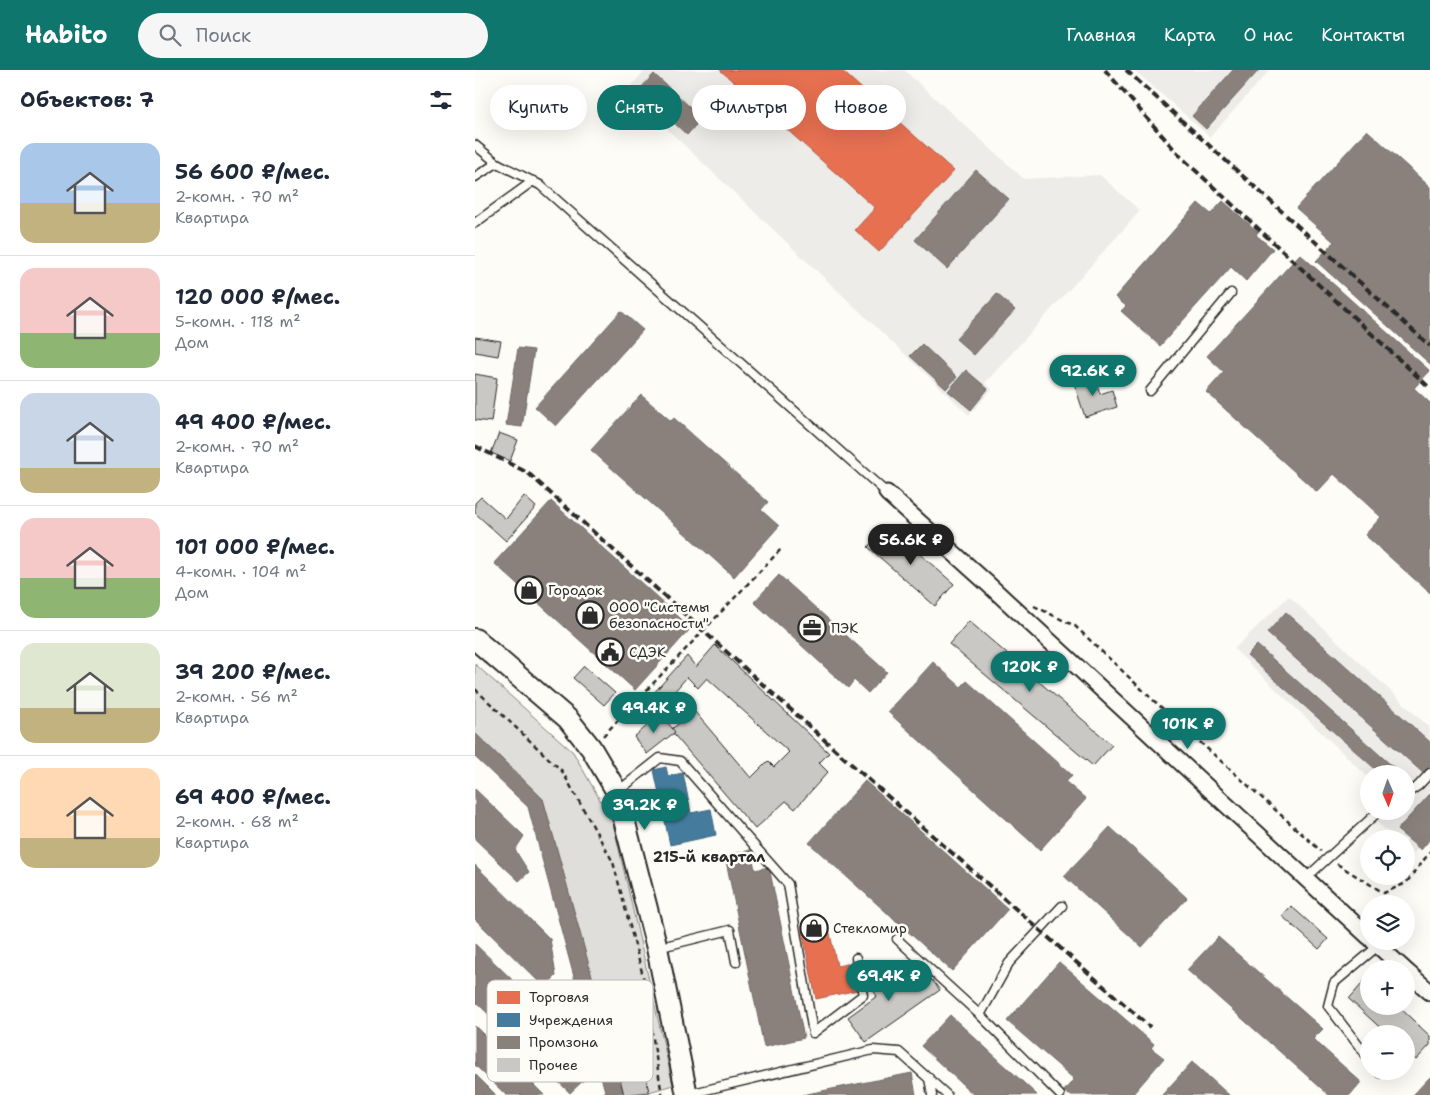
<!DOCTYPE html>
<html lang="ru">
<head>
<meta charset="utf-8">
<style>
  body { margin:0; font-family:"Shantell Sans",sans-serif; background:#f6f6f7; color:#1f2937; height:100vh; display:flex; flex-direction:column; font-size:19px; white-space:nowrap }
  * { box-sizing:border-box; margin:0 }
  p { font-size:16px; color:#747a83 }
  .icon { flex:none; width:28px; height:28px; fill:none; stroke:currentColor; stroke-width:2; stroke-linecap:round; stroke-linejoin:round }
  .map { position:relative; flex:1; overflow:hidden }
  .side { display:flex; flex-direction:column; background:#fff; width:475px }
  .side>* { flex:none }
  .banner { position:absolute; left:15px; top:15px; width:475px; height:45px; display:flex; gap:10px }
  .needle { width:32px; rotate:178deg }
  .fabs { position:absolute; left:885px; top:695px; display:grid; gap:10px }
  .fabs a { display:grid; place-items:center; width:55px; height:55px; border-radius:50%; background:#fff; box-shadow:0 5px 20px #0002; font-size:25px }
  .price { position:absolute; translate:-50% -42px; padding:0 11px; border-radius:18px; background:#0f766e; color:#fff; font-size:16px; line-height:32px; filter:drop-shadow(0 1px 2px #0008) }
  .price::after { content:''; position:absolute; left:50%; top:30px; width:15px; height:11px; margin-left:-8px; background:inherit; clip-path:polygon(0 0,100% 0,50% 100%) }
  .price.on { background:#222; color:#fff }
  ul { padding:0; list-style:none }
  li { display:flex; align-items:center; gap:15px; height:125px; padding:0 20px }
  li+li { border-top:1px solid #e0e1e3 }
  li span { display:grid; place-items:center; flex:none; width:140px; height:100px; border-radius:15px; color:#555 }
  li>.icon { margin-inline-start:auto }
  span .icon { width:60px; height:60px; fill:#fffc; stroke-width:1 }
  li b { font-size:21px }
  h2 { display:flex; justify-content:space-between; align-items:center; height:60px; padding:0 20px; font-size:21px }
  .chip { padding:0 18px; border-radius:22px; background:#fff; box-shadow:0 5px 20px #0002; font-size:18px; line-height:45px }
  .chip.on { background:#0f766e; color:#fff }
  header { display:flex; align-items:center; gap:30px; box-sizing:border-box; height:70px; padding:0 25px; background:#0f766e; color:#fff }
  header strong { font-size:24px }
  nav { display:flex; gap:28px; margin-inline-start:auto; font-size:18px }
  .search { width:350px; height:45px; background:#f6f6f7; display:flex; align-items:center; gap:12px; box-sizing:border-box; padding:0 18px; border-radius:28px; color:#747a83; font-size:19px }
  main { display:flex; flex:1; min-height:0 }
  .map>svg:first-child { display:block }
  .built { fill:#edece8 }
  .green { fill:#dfdeda; stroke:#858482 }
  .shops { fill:#e76f51; stroke:#af5b46 }
  .public { fill:#457b9d; stroke:#3d637b }
  .industry { fill:#8a817c; stroke:#6e6764 }
  .building { fill:#c9c8c4; stroke:#2b2b2b }
  .lines { fill:none; stroke-linecap:round; stroke-linejoin:round }
  .lane-casing { stroke:#2b2b2b; stroke-width:11 }
  .street-casing { stroke:#2b2b2b; stroke-width:19 }
  .secondary-casing { stroke:#2b2b2b; stroke-width:24 }
  .path { stroke:#2b2b2b; stroke-width:2.5; stroke-dasharray:5 4; stroke-linecap:butt }
  .lane { stroke:#fdfcf7; stroke-width:8 }
  .street { stroke:#fdfcf7; stroke-width:15 }
  .secondary { stroke:#fdfcf7; stroke-width:20 }
  .rail { stroke:#2b2b2b; stroke-width:4; stroke-dasharray:8 4; stroke-linecap:butt }
  .labels { text-anchor:middle; dominant-baseline:central; stroke-width:5; stroke-linejoin:round; paint-order:stroke }
  .poi-label { font-size:14px; fill:#2b2b2b; stroke:#fdfcf7; text-anchor:start }
  .neighbourhood-label { font-size:15px; font-weight:bold; fill:#2b2b2b; stroke:#fdfcf7 }
  .key { fill:#fdfcf7; stroke:#bebdba; stroke-width:1 }
  .key-label { font-size:14px; fill:#2b2b2b }
</style>
</head>
<body>
<header>
<strong>Habito</strong>
<div class="search"><svg class="icon" aria-label="search" viewBox="0 0 24 24"><circle cx="10" cy="10" r="6"/><path d="M15 15l6 6"/></svg>Поиск</div>
<nav><a>Главная</a><a>Карта</a><a>О нас</a><a>Контакты</a></nav>
</header>
<main>
<section class="side">
<h2>Объектов: 7<svg class="icon" aria-label="filters" viewBox="0 0 24 24"><path d="M4 7h16M4 17h16"/><circle cx="9" cy="7" r="2"/><circle cx="15" cy="17" r="2"/></svg></h2>
<ul>
<li><span style="background:linear-gradient(#a9c7e8 60%,#c2b280 0)"><svg class="icon" aria-label="home" viewBox="0 0 24 24"><path d="M3 11l9-7 9 7M6 9v11h12V9"/></svg></span><div><b>56 600 ₽/мес.</b><p>2-комн. · 70 m²</p><p>Квартира</p></div></li>
<li><span style="background:linear-gradient(#f6c9c9 65%,#8fb573 0)"><svg class="icon" aria-label="home" viewBox="0 0 24 24"><path d="M3 11l9-7 9 7M6 9v11h12V9"/></svg></span><div><b>120 000 ₽/мес.</b><p>5-комн. · 118 m²</p><p>Дом</p></div></li>
<li><span style="background:linear-gradient(#c9d6e8 75%,#c2b280 0)"><svg class="icon" aria-label="home" viewBox="0 0 24 24"><path d="M3 11l9-7 9 7M6 9v11h12V9"/></svg></span><div><b>49 400 ₽/мес.</b><p>2-комн. · 70 m²</p><p>Квартира</p></div></li>
<li><span style="background:linear-gradient(#f6c9c9 60%,#8fb573 0)"><svg class="icon" aria-label="home" viewBox="0 0 24 24"><path d="M3 11l9-7 9 7M6 9v11h12V9"/></svg></span><div><b>101 000 ₽/мес.</b><p>4-комн. · 104 m²</p><p>Дом</p></div></li>
<li><span style="background:linear-gradient(#dfe7d0 65%,#c2b280 0)"><svg class="icon" aria-label="home" viewBox="0 0 24 24"><path d="M3 11l9-7 9 7M6 9v11h12V9"/></svg></span><div><b>39 200 ₽/мес.</b><p>2-комн. · 56 m²</p><p>Квартира</p></div></li>
<li><span style="background:linear-gradient(#ffd9b3 70%,#c2b280 0)"><svg class="icon" aria-label="home" viewBox="0 0 24 24"><path d="M3 11l9-7 9 7M6 9v11h12V9"/></svg></span><div><b>69 400 ₽/мес.</b><p>2-комн. · 68 m²</p><p>Квартира</p></div></li>
</ul>
</section>
<div class="map">
<svg width="955" height="1025" viewBox="0 0 955 1025">
  <rect width="100%" height="100%" fill="#fdfcf7"/>
  <filter id="ink" filterUnits="userSpaceOnUse"><feTurbulence type="fractalNoise" baseFrequency=".02" numOctaves="2"/><feDisplacementMap in="SourceGraphic" scale="10" xChannelSelector="R" yChannelSelector="G"/><feConvolveMatrix kernelMatrix="1 2 1 2 8 2 1 2 1" color-interpolation-filters="sRGB"/></filter>
  <g filter="url(#ink)">
    <g class="built">
      <path d="M170,0h259l120,109 76,-4 40,36 -155,172 7,6 -23,26 -342,-324z"/>
      <path d="M659,0h136l-60,67z"/>
      <path d="M814,526l141,132v104l-16,21 -8,-6v-8h-9l-22,-18 4,-10h27v-37h-37v4l-135,-129z"/>
    </g>
    <path class="green" d="M0,594l98,88 40,71 60,262 -24,7 -7,-31 -25,6 -74,-268 -68,-66z"/>
    <g class="shops">
      <path d="M245,0h121l113,101 -75,81 -24,-22 20,-22z"/>
      <path d="M353,854l9,42 15,-3 6,27 -42,9 -14,-69z"/>
    </g>
    <path class="public" d="M191,697l2,9 15,-3 8,40 20,-4 5,26 -46,10 -16,-75z"/>
    <g class="industry">
      <path d="M758,0h26l-53,59 -14,-13z"/>
      <path d="M179,4l48,44 -15,17 -48,-45z"/>
      <path d="M892,60l63,57v177l-114,-103 18,-19 -38,-34z"/>
      <path d="M501,100l33,29 -62,70 -32,-29z"/>
      <path d="M748,131l35,31 -2,3 17,14 -27,32 -15,-14 -71,79 -39,-35 5,-5 -11,-9 83,-94 13,11z"/>
      <path d="M825,184l130,117 -16,17 16,15v190l-65,-58 16,-18 -47,-43 -17,18 -111,-100 18,-20 -17,-16z"/>
      <path d="M522,224l18,16 -41,45 -18,-16z"/>
      <path d="M146,241l22,19 -87,96 -21,-19z"/>
      <path d="M447,274l35,33 -11,12 -36,-33z"/>
      <path d="M43,278l16,2 -12,77 -16,-2z"/>
      <path d="M491,300l22,19 -17,21 -23,-19z"/>
      <path d="M166,325l30,26 3,-3 94,84 -7,8 18,16 -45,51 -143,-127z"/>
      <path d="M76,431l140,127 -56,62 -141,-127z"/>
      <path d="M304,505l108,97 -19,21 -14,-13 -6,8 -94,-86z"/>
      <path d="M811,542l144,130v24l-7,7 -156,-140z"/>
      <path d="M782,575l144,129h-20l-134,-119z"/>
      <path d="M458,592l28,25 6,-6 105,94 -6,7 20,17 -46,51 -152,-138z"/>
      <path d="M0,663l68,66 81,293 -18,3 -78,-288 -53,-50z"/>
      <path d="M390,711l143,128 -56,62 -143,-128z"/>
      <path d="M0,719l49,47 -9,14 14,22 -10,9 -44,-42z"/>
      <path d="M955,724v45l-9,11 -24,-20z"/>
      <path d="M635,757l77,71 -45,49 -78,-71z"/>
      <path d="M276,780l4,20 14,-3 35,171 -40,9 -39,-191z"/>
      <path d="M0,795l75,74 6,37 -12,11 -69,-68z"/>
      <path d="M743,867l105,92 -10,10 48,43 -11,13h-21l-142,-125z"/>
      <path d="M0,874l102,98 12,33 -19,18 -95,-92z"/>
      <path d="M584,892l95,82 -3,4 13,10 -32,37h-63l-5,-4 10,-12 -67,-58z"/>
      <path d="M475,945l87,80h-63l-53,-49z"/>
      <path d="M0,956l69,69h-38l-31,-30z"/>
      <path d="M717,992l37,33h-67z"/>
      <path d="M437,1003l4,22h-114z"/>
      <path d="M0,1004l21,21h-21z"/>
      <path d="M955,1007v18h-17z"/>
    </g>
    <g class="building">
      <path d="M0,267l26,4 -3,15 -23,-4z"/>
      <path d="M0,304l22,4 -6,44 -16,-2z"/>
      <path d="M619,305l6,19 12,-4 5,17 -32,10 -12,-37z"/>
      <path d="M24,363l19,7 -8,21 -19,-8z"/>
      <path d="M49,426l12,11 -30,34 -31,-28v-10l6,-6 25,22z"/>
      <path d="M412,455l67,59 -19,22 -67,-59z"/>
      <path d="M494,551l143,124 -19,21 -144,-122z"/>
      <path d="M240,575l114,108 -10,10 9,9 -33,37 -9,-8 -31,28 -85,-99 25,-18 56,66 17,-17 6,6 15,-15 -82,-74 -9,10 -11,-11 -27,31 -12,3 -6,-5 45,-50 9,11z"/>
      <path d="M109,596l31,27 -11,12 -31,-27z"/>
      <path d="M186,644l14,18 -28,22 -13,-17z"/>
      <path d="M816,836l37,33 -9,10 -37,-33z"/>
      <path d="M396,891l19,26 10,-8 32,1 8,10 -74,52 -18,-25 29,-21 -18,-26z"/>
      <path d="M892,908l2,28h29l32,30v9l-14,15 -10,-9v-17h-19l-38,-35z"/>
      <path d="M167,991l7,31 -25,3 -7,-28z"/>
    </g>
    <g class="lines">
      <g class="lane-casing">
        <g id="lane">
          <path d="M0,75l22,18 -22,14"/>
          <path d="M22,93l43,22 347,308"/>
          <path d="M0,153l58,-42"/>
          <path d="M675,321l81,-98"/>
          <path d="M142,722l43,-34 20,3 108,123 25,149 50,-38 -7,-37"/>
          <path d="M931,724l12,-8 12,-13"/>
          <path d="M830,809l74,-68"/>
          <path d="M422,869l83,76"/>
          <path d="M182,878l73,-18 6,32"/>
          <path d="M894,989l-41,-53 6,-23 44,-37"/>
          <path d="M904,1001l1,2"/>
          <path d="M454,1008l3,17"/>
          <path d="M214,1024l184,-44 26,2 48,43"/>
          <path d="M585,1025l-80,-80 29,-52 53,-57"/>
        </g>
      </g>
      <g class="street-casing">
        <g id="street">
          <path d="M412,423l101,91 381,353"/>
          <path d="M898,871l31,28"/>
          <path d="M931,901l24,21"/>
        </g>
      </g>
      <g class="secondary-casing">
        <path id="secondary" d="M0,569l93,80 23,29 26,44 40,156 30,147"/>
      </g>
      <g class="path">
        <path d="M559,536l41,20 77,73 169,152"/>
        <path d="M0,619l87,82 51,91 30,114 19,119"/>
        <path d="M128,666l180,-189"/>
        <path d="M862,794l47,29 22,-10 24,-31"/>
      </g>
      <use href="#lane" class="lane"/>
      <use href="#street" class="street"/>
      <use href="#secondary" class="secondary"/>
      <g class="rail">
        <path d="M630,0l75,86 250,232"/>
        <path d="M651,0l304,276"/>
        <path d="M0,376l53,27 322,290 300,264"/>
      </g>
    </g>
  </g>
  <defs>
    <g id="shop-ring" transform="scale(1.4375)"><circle r="9.5" fill="#fdfcf7" stroke="#2b2b2b" stroke-width="1.5"/><path d="M-5-2.5h2.3a2.7 3.5 0 0 1 5.4 0H5L5.5 6h-11ZM-1.5-2.5h3a1.5 2.3 0 0 0-3 0Z" fill="#2b2b2b"/></g>
    <g id="office-ring" transform="scale(1.4375)"><circle r="9.5" fill="#fdfcf7" stroke="#2b2b2b" stroke-width="1.5"/><path d="M-6-3h4V-5.5h4V-3h4V5H-6ZM-1-4.5V-3h2v-1.5ZM-6 0V1H6V0Z" fill="#2b2b2b"/></g>
    <g id="civic-ring" transform="scale(1.4375)"><circle r="9.5" fill="#fdfcf7" stroke="#2b2b2b" stroke-width="1.5"/><path d="M-.6-6.5H3V-4.5H.6V-3L4-1V1h2V6H-6V1h2V-1L-.6-3ZM-1.2 2.5V6h2.4V2.5Z" fill="#2b2b2b"/></g>
  </defs>
  <g fill-rule="evenodd">
    <use href="#shop-ring" x="54" y="520"/>
    <use href="#shop-ring" x="115" y="545"/>
    <use href="#office-ring" x="337" y="558"/>
    <use href="#civic-ring" x="135" y="582"/>
    <use href="#shop-ring" x="339" y="858"/>
  </g>
  <g class="labels">
    <g class="poi-label">
      <text x="73" y="520">Городок</text>
      <text x="134" y="537">ООО "Системы<tspan x="134" dy="16">безопасности"</tspan></text>
      <text x="356" y="558">ПЭК</text>
      <text x="154" y="582">СДЭК</text>
      <text x="358" y="858">Стекломир</text>
    </g>
    <g class="neighbourhood-label">
      <text x="234" y="787">215-й квартал</text>
    </g>
  </g>
  <rect x="12" y="910" width="166" height="102" rx="8" class="key"/>
  <rect x="22" y="921" width="23" height="13" fill="#e76f51"/>
  <rect x="22" y="943" width="23" height="14" fill="#457b9d"/>
  <rect x="22" y="966" width="23" height="13" fill="#8a817c"/>
  <rect x="22" y="988" width="23" height="14" fill="#c9c8c4"/>
  <g class="key-label">
    <text x="54" y="932">Торговля</text>
    <text x="54" y="955">Учреждения</text>
    <text x="54" y="977">Промзона</text>
    <text x="54" y="1000">Прочее</text>
  </g>
</svg>
<div class="fabs">
<a><svg class="needle" viewBox="-14 -14 28 28"><path d="M0-13l5 13h-10z" fill="#e53935"/><path d="M0 13l5-13h-10z" fill="#747a83"/></svg></a>
<a><svg class="icon" aria-label="locate" viewBox="0 0 24 24"><circle cx="12" cy="12" r="6"/><path d="M12 2v4M12 18v4M2 12h4M18 12h4"/></svg></a>
<a><svg class="icon" aria-label="layers" viewBox="0 0 24 24"><path d="M12 4l9 5-9 5-9-5zM3 14l9 5 9-5"/></svg></a>
<a>+</a>
<a>−</a>
</div>
<b class="price" style="left:618px;top:327px">92.6K ₽</b>
<b class="price on" style="left:436px;top:496px">56.6K ₽</b>
<b class="price" style="left:555px;top:623px">120K ₽</b>
<b class="price" style="left:179px;top:664px">49.4K ₽</b>
<b class="price" style="left:713px;top:680px">101K ₽</b>
<b class="price" style="left:170px;top:761px">39.2K ₽</b>
<b class="price" style="left:414px;top:932px">69.4K ₽</b>
<div class="banner">
<a class="chip">Купить</a>
<a class="chip on">Снять</a>
<a class="chip">Фильтры</a>
<a class="chip">Новое</a>
</div>
</div>
</main>
</body>
</html>
